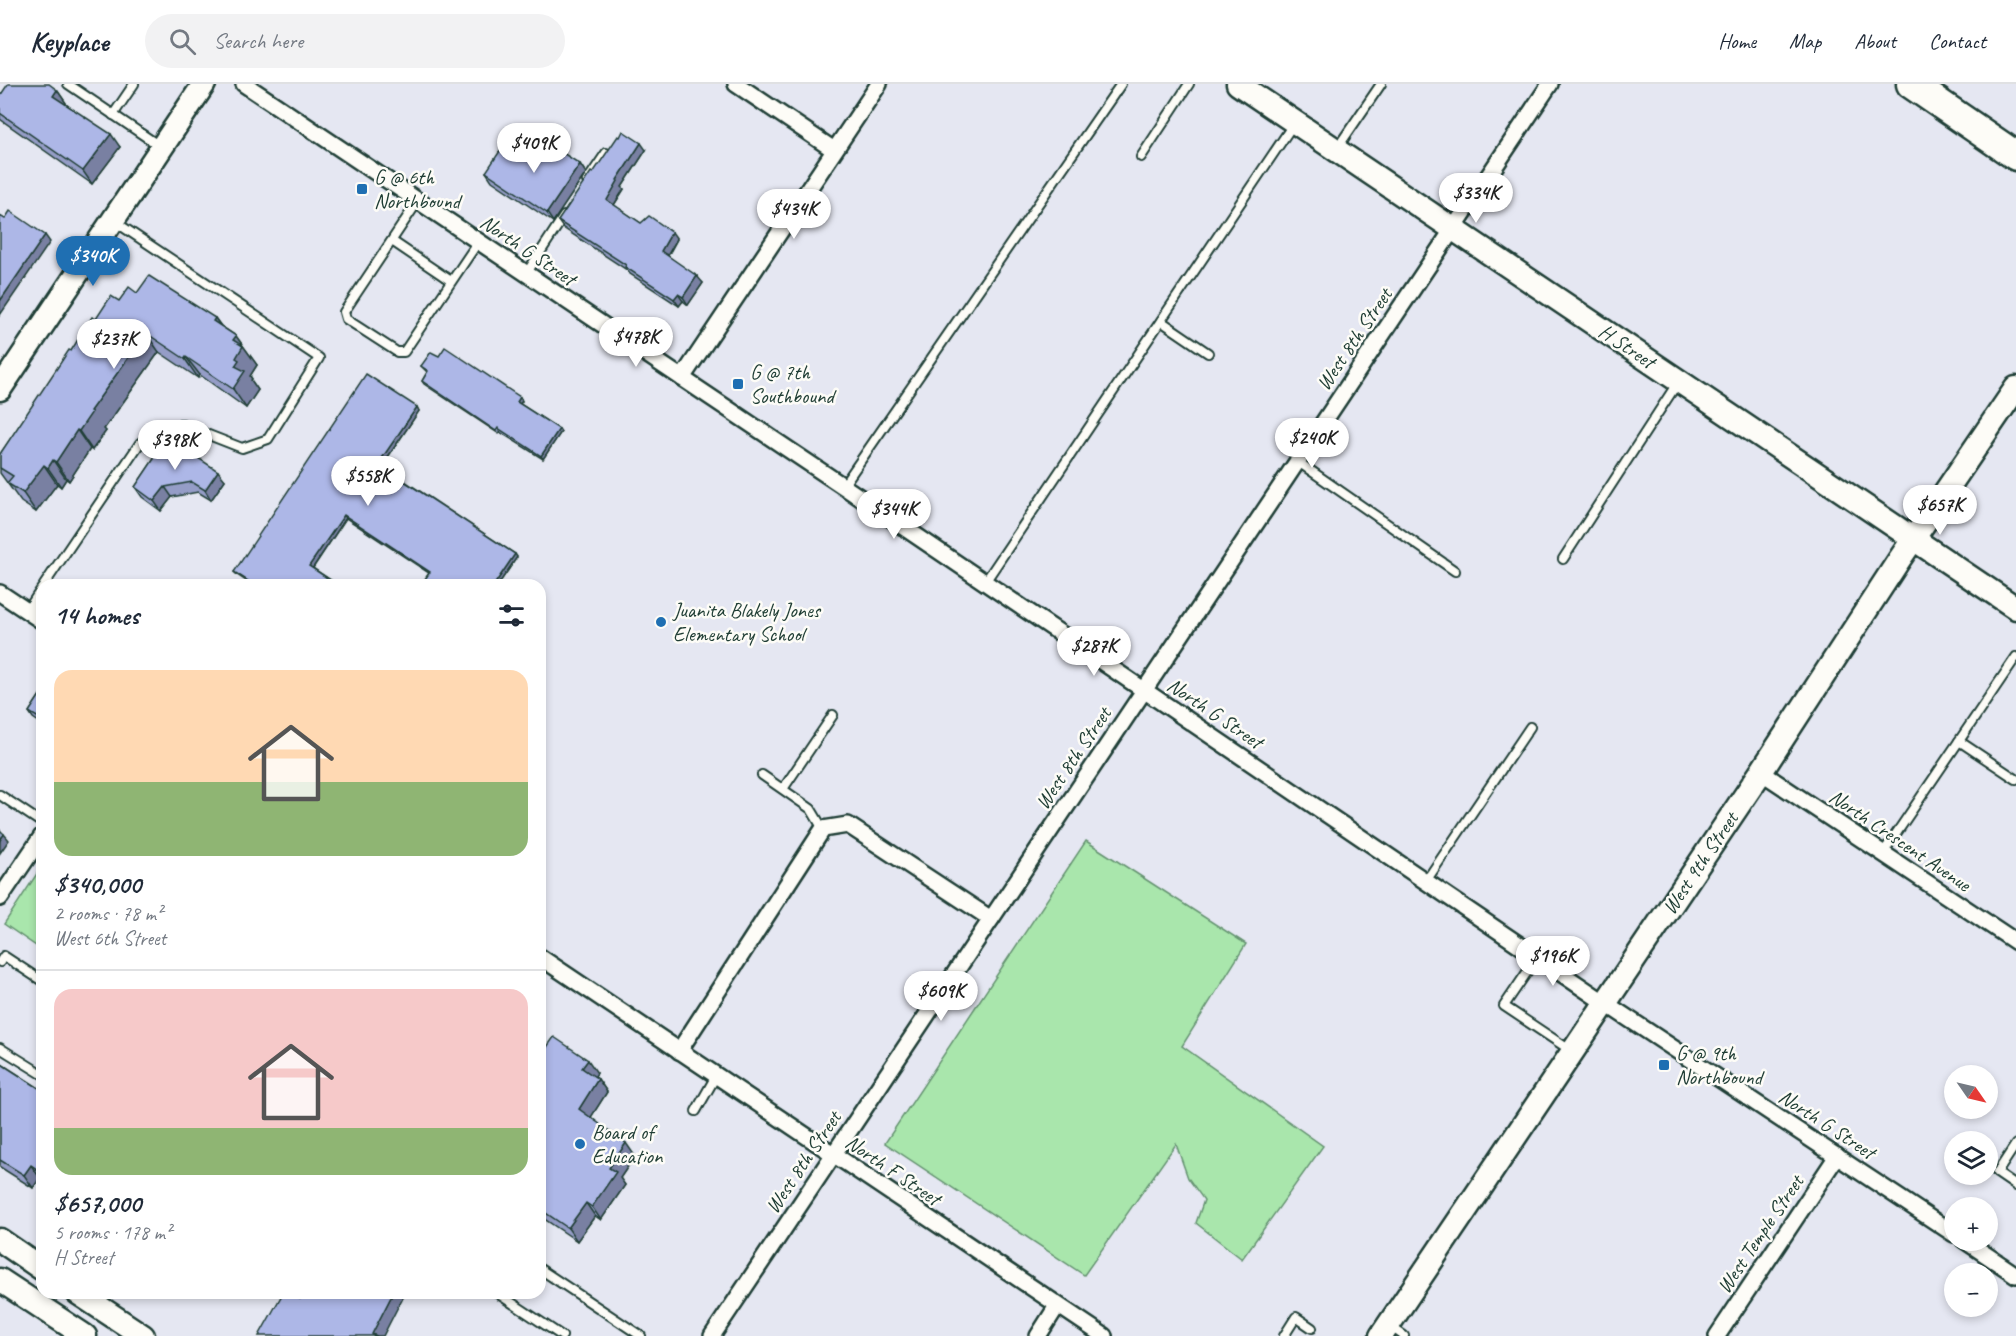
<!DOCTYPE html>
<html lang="en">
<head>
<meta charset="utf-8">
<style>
  body { margin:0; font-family:Caveat,sans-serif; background:#f2f2f3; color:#1f2937; height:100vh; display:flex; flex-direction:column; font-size:22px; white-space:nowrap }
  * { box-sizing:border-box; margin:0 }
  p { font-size:20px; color:#747a83 }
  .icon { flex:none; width:33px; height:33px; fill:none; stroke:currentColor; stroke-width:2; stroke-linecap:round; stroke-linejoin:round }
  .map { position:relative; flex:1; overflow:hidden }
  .drawer { position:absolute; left:36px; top:495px; width:510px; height:720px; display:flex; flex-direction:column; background:#fff; border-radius:18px; box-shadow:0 3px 9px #0003 }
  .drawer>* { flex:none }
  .needle { width:39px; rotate:124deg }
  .tools { position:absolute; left:1944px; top:981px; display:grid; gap:12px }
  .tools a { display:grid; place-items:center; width:54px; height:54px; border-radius:50%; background:#fff; box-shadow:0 3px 9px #0003; font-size:30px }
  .price { position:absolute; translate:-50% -51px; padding:0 14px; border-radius:21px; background:#fff; color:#222; font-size:20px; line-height:39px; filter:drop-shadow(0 2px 3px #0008) }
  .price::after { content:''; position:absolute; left:50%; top:36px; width:18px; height:14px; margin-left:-9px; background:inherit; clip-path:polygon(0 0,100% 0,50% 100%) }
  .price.on { background:#1f6fb2; color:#fff }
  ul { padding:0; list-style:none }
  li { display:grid; align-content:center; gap:12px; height:318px; padding:0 18px }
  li+li { border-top:2px solid #e0e1e3 }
  li span { display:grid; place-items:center; height:186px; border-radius:18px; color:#555 }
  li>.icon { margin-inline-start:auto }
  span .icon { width:108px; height:108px; fill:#fffc; stroke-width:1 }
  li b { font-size:26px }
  h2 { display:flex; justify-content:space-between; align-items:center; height:72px; padding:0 18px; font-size:26px }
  header { display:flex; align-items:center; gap:36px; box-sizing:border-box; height:84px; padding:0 30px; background:#fff; border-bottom:2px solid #e0e1e3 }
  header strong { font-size:28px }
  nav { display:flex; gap:33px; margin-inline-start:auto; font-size:21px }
  .search { width:420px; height:54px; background:#f2f2f3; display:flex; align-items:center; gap:15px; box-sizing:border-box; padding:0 21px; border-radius:33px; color:#747a83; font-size:22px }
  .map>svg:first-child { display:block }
  .green { fill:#a9e6ac; stroke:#649270; stroke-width:1.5 }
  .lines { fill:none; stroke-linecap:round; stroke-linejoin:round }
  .lane-casing { stroke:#1f3d34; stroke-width:12 }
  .street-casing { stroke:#1f3d34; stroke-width:20 }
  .secondary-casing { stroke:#1f3d34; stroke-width:27 }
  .highway-casing { stroke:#1f3d34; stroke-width:33 }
  .lane { stroke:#fdfcf7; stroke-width:8 }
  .street { stroke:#fdfcf7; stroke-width:15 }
  .secondary { stroke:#fdfcf7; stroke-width:22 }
  .highway { stroke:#fdfcf7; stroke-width:28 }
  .wall { fill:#959dc7; stroke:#1f3d34; stroke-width:1.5 }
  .shaded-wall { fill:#7980a2; stroke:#1f3d34; stroke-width:1.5 }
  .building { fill:#adb7e7; stroke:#1f3d34; stroke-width:1.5 }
  .poi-dot { fill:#1f6fb2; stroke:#fdfcf7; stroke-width:2 }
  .labels { text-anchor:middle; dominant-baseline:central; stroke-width:5; stroke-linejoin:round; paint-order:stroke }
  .poi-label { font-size:21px; fill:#1f3d34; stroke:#fdfcf7; text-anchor:start }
  .street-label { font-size:21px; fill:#1f3d34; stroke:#fdfcf7 }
</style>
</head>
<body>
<header>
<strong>Keyplace</strong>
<div class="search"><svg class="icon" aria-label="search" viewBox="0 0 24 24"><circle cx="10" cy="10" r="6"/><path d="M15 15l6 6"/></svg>Search here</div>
<nav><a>Home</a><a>Map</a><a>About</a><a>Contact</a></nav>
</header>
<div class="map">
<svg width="2016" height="1252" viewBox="0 0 2016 1252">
  <rect width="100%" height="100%" fill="#e5e7f2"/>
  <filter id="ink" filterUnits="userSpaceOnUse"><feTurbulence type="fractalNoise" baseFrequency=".0167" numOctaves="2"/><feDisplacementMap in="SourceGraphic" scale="12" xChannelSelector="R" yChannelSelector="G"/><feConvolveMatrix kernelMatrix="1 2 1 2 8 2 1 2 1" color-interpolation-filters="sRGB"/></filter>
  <g filter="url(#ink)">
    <g class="green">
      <path d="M1086,757l160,103 -64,102 141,100 -81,113 -46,-36 8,-23 -16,-22 -12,-34 -92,131 -199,-132z"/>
      <path d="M42,782v84l-38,-26z"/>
    </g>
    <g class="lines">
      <g class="lane-casing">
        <g id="lane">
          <path d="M68,0l93,63"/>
          <path d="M113,31l21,-31"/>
          <path d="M1338,63l43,-63"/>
          <path d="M1141,73l48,-73"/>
          <path d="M587,97l19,-28"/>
          <path d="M418,117l-74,111 2,7 51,33h7l74,-110"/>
          <path d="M392,157l59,40"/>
          <path d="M526,190l38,-58"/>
          <path d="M1161,237l47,32"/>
          <path d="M1297,377l158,110"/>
          <path d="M843,402l278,-402"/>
          <path d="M1563,475l115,-177"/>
          <path d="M985,498l309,-459"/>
          <path d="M44,501l96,-142 25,-18h18l59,23 26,-9 51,-81 -205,-137"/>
          <path d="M27,527l15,-23"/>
          <path d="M1959,657l57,38"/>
          <path d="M762,691l49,34 12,20"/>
          <path d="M783,705l50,-74"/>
          <path d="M0,711l42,28"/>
          <path d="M1883,769l133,-196"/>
          <path d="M1426,797l104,-154"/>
          <path d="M1538,872l-34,50 66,44"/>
          <path d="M0,878l4,-6 38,25"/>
          <path d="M0,964l42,26"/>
          <path d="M696,1027l20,-35"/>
          <path d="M2016,1060l-19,29 19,13"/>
          <path d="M540,1185l101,67"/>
          <path d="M497,1209l65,43"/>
          <path d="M1390,1242l14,10"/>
          <path d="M1284,1252l12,-19 16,11"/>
        </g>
      </g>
      <g class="street-casing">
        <g id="street">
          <path d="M244,0l599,402 762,517 349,231"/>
          <path d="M736,0l98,66"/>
          <path d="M682,294l197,-294"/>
          <path d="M0,509l42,28"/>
          <path d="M1761,688l255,170"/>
          <path d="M0,814l42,-62"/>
          <path d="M540,873l564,379"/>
          <path d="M679,967l144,-222 25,-4 143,94"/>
          <path d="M1964,1156l52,35"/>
          <path d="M712,1252l838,-1252"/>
          <path d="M1038,1252l19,-30"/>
          <path d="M1717,1252l120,-180"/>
        </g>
      </g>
      <g class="secondary-casing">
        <g id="secondary">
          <path d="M1238,0l778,524"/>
          <path d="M0,305l204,-305"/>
          <path d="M0,1156l42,29"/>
          <path d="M0,1196l85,56"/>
          <path d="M78,1209l65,43"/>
          <path d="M1381,1252l380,-564 138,-212 117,-172"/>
        </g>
      </g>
      <g class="highway-casing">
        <path id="highway" d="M1911,0l105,72"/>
      </g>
      <use href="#lane" class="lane"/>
      <use href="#street" class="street"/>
      <use href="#secondary" class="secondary"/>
      <use href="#highway" class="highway"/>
    </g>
    <g class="wall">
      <path d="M57,6l9,13v1l54,43 -28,37 -92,-65v-23z"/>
      <path d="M646,66l-24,37 2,2 -10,16 27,18 36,16 -9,17 35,27 -15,22 -5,-4 -4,5 -49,-32 -3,-4 -64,-42 -5,-7 35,-48z"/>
      <path d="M536,78l44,2 6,9 -33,49 -61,-41 -6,-9z"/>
      <path d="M137,209l78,25 6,8 15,10 21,29 -7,11 2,3 -1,1 7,10 -12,18 -46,-33 -2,3 -39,-26 -55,77 2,2 -14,19 -2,-1 -21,32 -3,-2 -5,8 -4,-3 -21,28 -15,-10 -21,-29v-19l71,-103 25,-32 23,-18z"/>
      <path d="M439,272l81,41 2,4 -2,3 39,25 2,3 -18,27 -43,-27 -1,2 -75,-50 -2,-3 5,-9 -6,-6z"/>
      <path d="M417,323l2,4 -37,55 133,88 2,3 -19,28h-77l8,-12 -83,-55 -33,50 25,17h-86l-15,-10 -3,-3z"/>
      <path d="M168,354l57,42 -14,20 -13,-8 -26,5 -11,14 -19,-14 -7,-10z"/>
      <path d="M42,608v32l-9,-6 -4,-6z"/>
      <path d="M540,973l57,16 -2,4 3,2 9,13 -16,25 44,39 -15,22 5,7 -24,35 -6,-4 -18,25 -37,-25z"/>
      <path d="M0,979l42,27v89l-2,-1 -7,10 -33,-21z"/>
    </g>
    <g class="shaded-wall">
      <path d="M57,6l9,13 -4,6 -9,-13z"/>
      <path d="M111,50l9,13 -28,37 -9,-13z"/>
      <path d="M641,59l5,7 -24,37 2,2 -12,19 -5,-8 10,-20z"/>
      <path d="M580,80l6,9 -33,49 -6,-9z"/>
      <path d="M672,148l5,7 -11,19 -5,-7z"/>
      <path d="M45,151l5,7 -50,73v-14z"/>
      <path d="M697,192l6,7 -15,22 -5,-8z"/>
      <path d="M678,210l5,7 -4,5 -5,-7z"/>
      <path d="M215,234l13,19 -15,-16z"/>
      <path d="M146,249l13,19 -55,77 2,2 -14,19 -13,-19 11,-20z"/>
      <path d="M236,252l21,29 -7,11 2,3 -1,1 7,10 -12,18 -13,-19 3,-31 -3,-18z"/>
      <path d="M186,273l14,18 -2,3 -13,-19z"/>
      <path d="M520,313l2,4 -3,4 -2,-3z"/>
      <path d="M417,323l2,4 -38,56 -3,-3z"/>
      <path d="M559,345l2,3 -18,27 -2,-3z"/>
      <path d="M77,346l13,19 -21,32 -13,-19z"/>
      <path d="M53,376l13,19 -5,8 -13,-19z"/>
      <path d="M44,381l13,19 -21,28 -13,-19z"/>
      <path d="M218,387l7,9 -14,20 -6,-10z"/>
      <path d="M165,403l7,10 -11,14 -7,-10z"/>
      <path d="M344,431l2,3 -34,51 -3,-3z"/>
      <path d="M515,470l2,3 -19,28h-4z"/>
      <path d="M4,750l5,6 -9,13v-13z"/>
      <path d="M588,976l9,13 -5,8 -10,-13z"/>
      <path d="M598,995l9,13 -19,30 -9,-13z"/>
      <path d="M626,1059l9,13 -15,22 5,7 -24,35 -9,-13 17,-39z"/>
      <path d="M42,1078v14l-5,-7z"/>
      <path d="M31,1081l9,13 -7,10 -9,-13z"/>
      <path d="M586,1119l9,13 -18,25 -9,-13z"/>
      <path d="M393,1209h12l-22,43h-10l-1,-2z"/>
    </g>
    <g class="building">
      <path d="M8,0h41l8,6 -4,6 58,38 -28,37 -83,-58v-17z"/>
      <path d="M623,47l18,12 -24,37 1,1 -11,19 34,23 8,-7 23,16 -11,19 36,25 -14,21 -5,-3 -4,5 -49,-32 1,-2 -68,-44 33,-49 2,1 25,-37 2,1z"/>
      <path d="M506,58l30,20 13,-18 31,20 -33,49 -61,-41z"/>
      <path d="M10,127l35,24 -45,66v-85l5,3z"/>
      <path d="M149,192l66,42 -2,3 23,15 -3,4 10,6 -7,12 3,2 -4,6 10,5 -12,18 -47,-32 -1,2 -39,-26 -56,78 2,1 -13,19 -2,-1 -21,32 -3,-2 -5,8 -4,-3 -21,28 -16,-10 6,-7 -13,-8v-14l69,-104 2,1 21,-34 4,2 15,-23 8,5 10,-14 8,6z"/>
      <path d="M445,263l75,50 -3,5 42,27 -18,27 -43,-28 -2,3 -74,-50 6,-10 -7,-5 10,-14 8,4z"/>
      <path d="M366,290l51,33 -39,57 137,90 -21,31h-73l9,-13 -86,-57 -35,51 29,19h-84l-20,-13z"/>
      <path d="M168,354l50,33 -13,19 -13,-8 -27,5 -11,14 -19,-14z"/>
      <path d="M42,608v28l-13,-8z"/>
      <path d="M0,746l4,4 -4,6z"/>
      <path d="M554,953l34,23 -6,8 16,11 -19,30 47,34 -17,25 7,4 -24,35 -6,-4 -18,25 -28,-19v-152z"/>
      <path d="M0,979l42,27v60l-2,3 2,2v7l-5,7 -6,-4 -7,10 -24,-15z"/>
      <path d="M283,1209h5l12,6 2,-6h91l-21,41 5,2h-118z"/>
    </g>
  </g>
  <g class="poi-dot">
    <rect x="356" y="99" width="12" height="12" rx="3"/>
    <rect x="732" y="294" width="12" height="12" rx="3"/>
    <circle cx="661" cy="538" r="6"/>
    <rect x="1658" y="975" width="12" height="12" rx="3"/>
    <circle cx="580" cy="1060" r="6"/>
  </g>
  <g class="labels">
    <g class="poi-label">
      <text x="374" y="93">G @ 6th<tspan x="374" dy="24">Northbound</tspan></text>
      <text x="750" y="288">G @ 7th<tspan x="750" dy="24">Southbound</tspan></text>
      <text x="673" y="526">Juanita Blakely Jones<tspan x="673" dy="24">Elementary School</tspan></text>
      <text x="1676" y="969">G @ 9th<tspan x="1676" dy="24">Northbound</tspan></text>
      <text x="592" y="1048">Board of<tspan x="592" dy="24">Education</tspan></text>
    </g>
    <g class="street-label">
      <text transform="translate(528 166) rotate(34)">North G Street</text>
      <text transform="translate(1354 255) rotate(-56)">West 8th Street</text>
      <text transform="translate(1627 262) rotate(34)">H Street</text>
      <text transform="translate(1215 629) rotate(34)">North G Street</text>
      <text transform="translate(1073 674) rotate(-56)">West 8th Street</text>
      <text transform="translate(1900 756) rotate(34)">North Crescent Avenue</text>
      <text transform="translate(1700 779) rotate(-56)">West 9th Street</text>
      <text transform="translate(1827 1040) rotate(33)">North G Street</text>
      <text transform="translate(803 1078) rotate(-56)">West 8th Street</text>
      <text transform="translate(893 1086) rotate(34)">North F Street</text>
      <text transform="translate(1760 1150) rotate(-56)">West Temple Street</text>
    </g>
  </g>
</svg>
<div class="tools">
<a><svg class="needle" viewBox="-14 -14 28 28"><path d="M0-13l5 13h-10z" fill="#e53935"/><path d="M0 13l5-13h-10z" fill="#747a83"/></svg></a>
<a><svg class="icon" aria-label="layers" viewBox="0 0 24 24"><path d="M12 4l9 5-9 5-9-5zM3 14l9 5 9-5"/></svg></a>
<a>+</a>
<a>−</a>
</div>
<b class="price" style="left:534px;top:90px">$409K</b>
<b class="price" style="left:1476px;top:140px">$334K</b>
<b class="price" style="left:794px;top:156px">$434K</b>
<b class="price on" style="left:93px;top:203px">$340K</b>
<b class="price" style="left:636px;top:284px">$478K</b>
<b class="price" style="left:114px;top:286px">$237K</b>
<b class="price" style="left:1312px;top:385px">$240K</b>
<b class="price" style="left:175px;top:387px">$398K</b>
<b class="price" style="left:368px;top:423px">$558K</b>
<b class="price" style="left:1940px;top:452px">$657K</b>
<b class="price" style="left:894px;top:456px">$344K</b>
<b class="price" style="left:1094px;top:593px">$287K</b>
<b class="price" style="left:1553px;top:903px">$196K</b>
<b class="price" style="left:941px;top:938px">$609K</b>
<section class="drawer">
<h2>14 homes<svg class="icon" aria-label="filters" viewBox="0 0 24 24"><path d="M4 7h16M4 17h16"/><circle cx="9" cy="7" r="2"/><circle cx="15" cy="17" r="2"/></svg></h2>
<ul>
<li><span style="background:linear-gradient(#ffd9b3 60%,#8fb573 0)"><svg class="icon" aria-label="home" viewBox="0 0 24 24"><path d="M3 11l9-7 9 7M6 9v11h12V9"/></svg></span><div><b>$340,000</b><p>2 rooms · 78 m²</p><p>West 6th Street</p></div></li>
<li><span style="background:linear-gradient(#f6c9c9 75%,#8fb573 0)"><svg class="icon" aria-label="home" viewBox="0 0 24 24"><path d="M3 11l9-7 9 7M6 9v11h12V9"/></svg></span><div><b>$657,000</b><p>5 rooms · 178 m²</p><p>H Street</p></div></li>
</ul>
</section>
</div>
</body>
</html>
